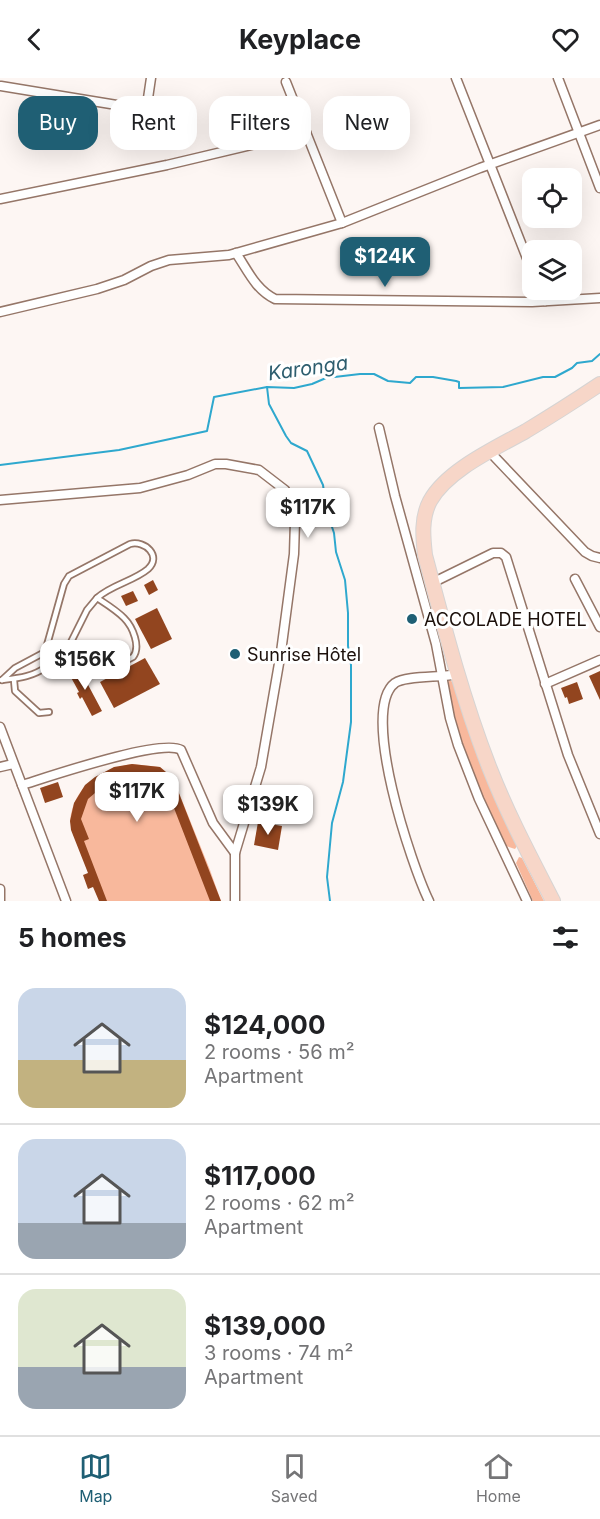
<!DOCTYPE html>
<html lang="en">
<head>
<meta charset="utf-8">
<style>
  body { margin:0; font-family:Inter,sans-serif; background:#f2f2f2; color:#202124; height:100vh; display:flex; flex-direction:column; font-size:22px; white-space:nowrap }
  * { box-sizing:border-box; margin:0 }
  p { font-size:20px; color:#757577 }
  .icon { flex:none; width:33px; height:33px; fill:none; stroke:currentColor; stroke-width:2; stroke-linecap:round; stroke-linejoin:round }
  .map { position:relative; height:823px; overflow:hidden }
  .sheet { display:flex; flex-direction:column; background:#fff; flex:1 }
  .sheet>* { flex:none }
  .guide { position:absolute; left:18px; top:18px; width:564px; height:54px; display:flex; gap:12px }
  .tools { position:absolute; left:522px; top:90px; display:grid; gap:12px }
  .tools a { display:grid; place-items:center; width:60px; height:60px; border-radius:12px; background:#fff; box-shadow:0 6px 24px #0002; font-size:30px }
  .price { position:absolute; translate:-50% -51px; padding:0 14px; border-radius:12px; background:#fff; color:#222; font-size:20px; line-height:39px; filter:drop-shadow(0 2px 3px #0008) }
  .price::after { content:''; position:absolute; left:50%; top:36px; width:18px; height:14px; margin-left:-9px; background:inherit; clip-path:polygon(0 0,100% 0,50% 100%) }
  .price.selected { background:#1f5f74; color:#fff }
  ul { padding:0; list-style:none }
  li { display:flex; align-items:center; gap:18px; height:150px; padding:0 18px }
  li+li { border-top:2px solid #e0e0e0 }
  li span { display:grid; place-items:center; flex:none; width:168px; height:120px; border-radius:18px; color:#555 }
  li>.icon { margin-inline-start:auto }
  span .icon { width:72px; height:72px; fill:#fffc; stroke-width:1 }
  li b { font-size:26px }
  h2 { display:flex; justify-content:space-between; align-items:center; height:72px; padding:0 18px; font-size:26px }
  .tag { padding:0 21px; border-radius:18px; background:#fff; box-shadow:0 6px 24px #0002; font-size:21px; line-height:54px }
  .tag.selected { background:#1f5f74; color:#fff }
  header { display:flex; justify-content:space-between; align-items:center; height:78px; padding:0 18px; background:#fff; font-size:27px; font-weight:700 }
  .tab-bar { display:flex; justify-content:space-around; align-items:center; height:84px; border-top:2px solid #e0e0e0; background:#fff; font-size:16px; color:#757577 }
  .tab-bar a { display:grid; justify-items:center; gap:3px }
  .tab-bar .selected { color:#1f5f74 }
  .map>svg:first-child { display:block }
  .green { fill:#f8b89c }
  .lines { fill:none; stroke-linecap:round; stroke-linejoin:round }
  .stream { stroke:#2ea8ce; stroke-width:2 }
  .building { fill:#92451f }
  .service-casing { stroke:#957668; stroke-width:8 }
  .minor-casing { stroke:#957668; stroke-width:11 }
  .primary-casing { stroke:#d6d4d3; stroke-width:16 }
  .service { stroke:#fff; stroke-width:4.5 }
  .minor { stroke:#fff; stroke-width:8 }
  .primary { stroke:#f7d6c8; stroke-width:14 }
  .poi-dot { fill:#1f5f74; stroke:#fff; stroke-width:2 }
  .labels { text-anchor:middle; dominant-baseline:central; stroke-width:6; stroke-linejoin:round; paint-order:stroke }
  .poi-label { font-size:18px; fill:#1c100b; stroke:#fff; text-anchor:start }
  .water-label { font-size:20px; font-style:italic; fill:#2e5e6f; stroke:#fff }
</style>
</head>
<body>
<header><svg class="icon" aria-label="back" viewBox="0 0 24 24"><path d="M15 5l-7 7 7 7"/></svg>Keyplace<svg class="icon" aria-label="heart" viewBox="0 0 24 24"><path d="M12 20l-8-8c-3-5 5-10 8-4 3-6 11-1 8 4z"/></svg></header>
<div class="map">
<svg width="600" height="823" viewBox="0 0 600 823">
  <rect width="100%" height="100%" fill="#fdf6f3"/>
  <g class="green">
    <path d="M449,602l4,2 29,87 35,77 -2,3 -9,-3 -20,-41 -24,-58 -15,-61z"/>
    <path d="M132,686l28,3 13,11 37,92 11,31h-121l-30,-80c3,-34 30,-52 62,-57z"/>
    <path d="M519,779l3,1 22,43h-11l-17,-38z"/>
  </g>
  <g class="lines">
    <g class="stream">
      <path d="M267,309l2,17 17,32 5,7 16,8 16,34 4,27 7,21 2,19 9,28 3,33v33l3,19v57l-8,60 -11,41 -5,54 3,24"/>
      <path d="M0,387l119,-15 88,-19 7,-34 53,-10 27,1 18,-4 14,-6 34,-4h14l14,7 22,2 6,-6h17l23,4 3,1v6l44,-1 40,-10h12l17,-9 5,-5 15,-2 8,-7"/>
    </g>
  </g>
  <g class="building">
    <path d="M153,502l5,10 -9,5 -5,-10z"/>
    <path d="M133,513l5,10 -12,5 -5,-10z"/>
    <path d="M157,530l15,31 -21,10 -16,-30z"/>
    <path d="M145,580l15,26 -46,24 -14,-26z"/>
    <path d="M78,588l24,45 -10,5 -10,-19 -2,2 -3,-6 2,-1 -11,-20z"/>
    <path d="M600,593v29l-11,-24z"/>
    <path d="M577,604l6,17 -14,5 -2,-7 -2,1 -4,-10z"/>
    <path d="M132,686l28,3 13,11 48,123h-11l-43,-111 -11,-12 -16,-4 -11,1 -20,6 -21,18 -7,20 8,20 -5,2 23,60h-8l-6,-14 -5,2 -5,-14 5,-2 -17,-43 -1,-9 4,-18 11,-18 10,-8 19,-10z"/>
    <path d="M58,704l5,15 -18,6 -5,-15z"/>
    <path d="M258,744l24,4 -4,24 -24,-5z"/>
  </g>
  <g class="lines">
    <g class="service-casing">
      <g id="service">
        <path d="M2,602l13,-12 30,-16 19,-68 5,-8 61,-32c15,-4 32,12 18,25 -14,12 -37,16 -51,29"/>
        <path d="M2,602c18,-2 30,-3 46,-14 10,-7 8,-13 21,-20l11,3c7,8 8,22 20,25l33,-17c8,-10 0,-30 -9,-39 -8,-8 -18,-14 -27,-20l-10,12 -18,36"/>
        <path d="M14,602l1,11 24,22 10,-1"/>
      </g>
    </g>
    <g class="minor-casing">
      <g id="minor">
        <path d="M456,0l76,193"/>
        <path d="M558,0l42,110"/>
        <path d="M286,4l56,141"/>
        <path d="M1,8l140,23 6,-4 4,-27"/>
        <path d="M0,121l167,-34 139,-33"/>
        <path d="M236,175c12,18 20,37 39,46l257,3 68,-4"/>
        <path d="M540,212l5,11"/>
        <path d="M0,234l97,-23 27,-9 27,-14 18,-6 60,-5 113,-32 138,-55 120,-43"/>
        <path d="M379,350l16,68 41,148 14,74 8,27 21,54 48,102"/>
        <path d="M489,373l96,101 7,4 8,2"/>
        <path d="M0,422l140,-12 48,-13 27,-11h11l33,6 26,20 7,14 3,17 -1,33 -13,98 -20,115 -26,86v48"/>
        <path d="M575,501l25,48"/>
        <path d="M432,505l61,-30h8l5,4 62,198 32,79"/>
        <path d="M545,606l55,-24"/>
        <path d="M0,649l66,174"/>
        <path d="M0,689l13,-3"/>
        <path d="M22,707c26,-8 140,-47 159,-35l32,73 22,30"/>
        <path d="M0,811v12"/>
        <path d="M429,823c-17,-35 -70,-191 -34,-218 12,-8 47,-5 63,-9"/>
      </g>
    </g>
    <g class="primary-casing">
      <path id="primary" d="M553,823c-22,-43 -45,-86 -63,-132 -27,-69 -46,-142 -65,-214 -2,-18 -4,-37 5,-54 17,-31 66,-53 96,-70 25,-15 50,-31 74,-47"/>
    </g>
    <use href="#service" class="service"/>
    <use href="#minor" class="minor"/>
    <use href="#primary" class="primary"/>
  </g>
  <g class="poi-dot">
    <circle cx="412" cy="541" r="6"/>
    <circle cx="235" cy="576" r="6"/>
  </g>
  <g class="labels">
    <g class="poi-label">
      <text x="424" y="541">ACCOLADE HOTEL</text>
      <text x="247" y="576">Sunrise Hôtel</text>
    </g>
    <g class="water-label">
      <text transform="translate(308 290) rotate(-8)">Karonga</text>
    </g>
  </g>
</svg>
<div class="tools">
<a><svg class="icon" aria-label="locate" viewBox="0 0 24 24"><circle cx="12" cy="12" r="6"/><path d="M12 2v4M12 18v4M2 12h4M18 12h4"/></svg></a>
<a><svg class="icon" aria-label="layers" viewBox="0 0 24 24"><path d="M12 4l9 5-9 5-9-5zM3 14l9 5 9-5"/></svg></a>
</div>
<b class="price selected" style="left:385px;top:210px">$124K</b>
<b class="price" style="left:308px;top:461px">$117K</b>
<b class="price" style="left:85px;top:613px">$156K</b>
<b class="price" style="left:137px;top:745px">$117K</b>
<b class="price" style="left:268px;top:758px">$139K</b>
<div class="guide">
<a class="tag selected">Buy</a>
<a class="tag">Rent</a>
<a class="tag">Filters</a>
<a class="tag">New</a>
</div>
</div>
<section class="sheet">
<h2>5 homes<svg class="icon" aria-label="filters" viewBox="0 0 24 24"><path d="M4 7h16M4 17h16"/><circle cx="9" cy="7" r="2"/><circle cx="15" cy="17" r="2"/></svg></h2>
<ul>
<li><span style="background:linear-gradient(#c9d6e8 60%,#c2b280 0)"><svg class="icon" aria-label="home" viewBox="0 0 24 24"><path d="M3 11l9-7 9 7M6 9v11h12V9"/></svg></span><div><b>$124,000</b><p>2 rooms · 56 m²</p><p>Apartment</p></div></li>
<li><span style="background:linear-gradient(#c9d6e8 70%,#9aa5b1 0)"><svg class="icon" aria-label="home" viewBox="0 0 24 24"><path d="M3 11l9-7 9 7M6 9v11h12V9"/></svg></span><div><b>$117,000</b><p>2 rooms · 62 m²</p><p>Apartment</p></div></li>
<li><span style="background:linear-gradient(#dfe7d0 65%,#9aa5b1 0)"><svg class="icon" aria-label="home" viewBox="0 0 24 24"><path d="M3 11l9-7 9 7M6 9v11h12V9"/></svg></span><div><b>$139,000</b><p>3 rooms · 74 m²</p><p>Apartment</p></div></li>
</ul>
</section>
<nav class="tab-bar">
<a class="selected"><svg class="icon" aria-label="map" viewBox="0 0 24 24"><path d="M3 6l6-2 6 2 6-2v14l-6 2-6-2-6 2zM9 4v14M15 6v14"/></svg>Map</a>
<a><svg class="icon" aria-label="saved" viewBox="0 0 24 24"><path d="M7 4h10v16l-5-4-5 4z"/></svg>Saved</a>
<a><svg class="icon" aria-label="home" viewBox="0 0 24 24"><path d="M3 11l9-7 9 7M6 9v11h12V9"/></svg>Home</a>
</nav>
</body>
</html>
